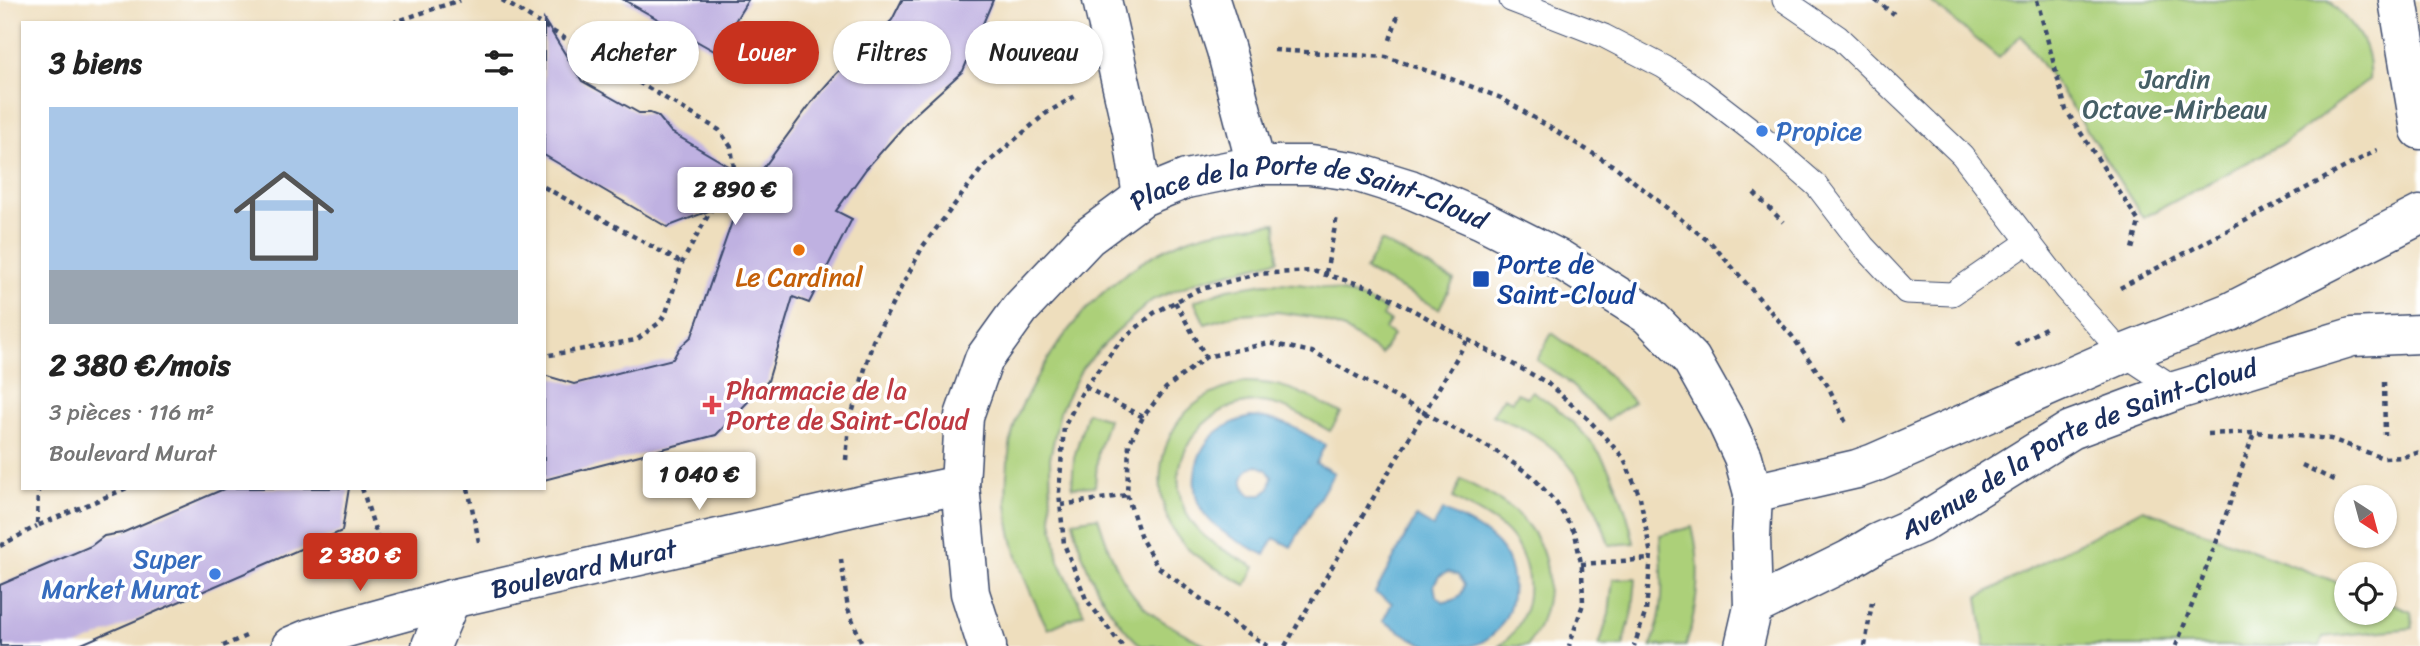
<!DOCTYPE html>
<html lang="fr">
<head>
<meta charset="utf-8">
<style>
  body { margin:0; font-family:Sriracha,sans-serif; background:#f2f2f2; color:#222; height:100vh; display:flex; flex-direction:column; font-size:26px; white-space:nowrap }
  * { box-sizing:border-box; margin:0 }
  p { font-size:23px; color:#767676 }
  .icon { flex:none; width:38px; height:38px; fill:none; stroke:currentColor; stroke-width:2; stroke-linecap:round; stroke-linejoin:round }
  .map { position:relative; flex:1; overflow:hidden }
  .sheet { position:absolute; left:21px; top:21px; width:525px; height:469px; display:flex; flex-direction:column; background:#fff; border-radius:0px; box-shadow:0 2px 5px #0004 }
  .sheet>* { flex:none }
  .hud { position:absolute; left:567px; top:21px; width:665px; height:63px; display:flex; gap:14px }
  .needle { width:46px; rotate:144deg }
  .tools { position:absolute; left:2334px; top:485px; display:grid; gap:14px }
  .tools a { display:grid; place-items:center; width:63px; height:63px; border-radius:50%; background:#fff; box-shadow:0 2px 5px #0004; font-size:35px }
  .price { position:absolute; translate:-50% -60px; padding:0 16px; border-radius:7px; background:#fff; color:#222; font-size:23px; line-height:46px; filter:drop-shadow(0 2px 4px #0008) }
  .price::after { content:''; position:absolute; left:50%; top:42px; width:21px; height:16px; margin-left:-10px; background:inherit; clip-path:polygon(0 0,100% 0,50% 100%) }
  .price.on { background:#c8321e; color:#fff }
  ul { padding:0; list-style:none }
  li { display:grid; align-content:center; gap:14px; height:371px; padding:0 28px }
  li+li { border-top:2px solid #e0e0e0 }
  li span { display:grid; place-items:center; height:217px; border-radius:0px; color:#555 }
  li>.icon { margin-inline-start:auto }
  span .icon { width:126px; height:126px; fill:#fffc; stroke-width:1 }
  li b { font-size:30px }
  h2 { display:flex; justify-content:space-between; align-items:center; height:84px; padding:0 28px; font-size:30px }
  .pill { padding:0 24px; border-radius:32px; background:#fff; box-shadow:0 2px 5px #0004; font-size:24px; line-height:63px }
  .pill.on { background:#c8321e; color:#fff }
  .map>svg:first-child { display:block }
  .green { fill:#acd079; stroke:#64806c; stroke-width:2 }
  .water { fill:#57acd3; stroke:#396e98; stroke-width:2; fill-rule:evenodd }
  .building { fill:#bfb1e1 }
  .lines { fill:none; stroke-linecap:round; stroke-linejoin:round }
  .lane-casing { stroke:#3b496c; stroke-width:25 }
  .street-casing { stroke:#3b496c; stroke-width:41 }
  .secondary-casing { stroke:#3b496c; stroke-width:41 }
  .primary-casing { stroke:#3b496c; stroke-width:41 }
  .highway-casing { stroke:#3b496c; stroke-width:41 }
  .path { stroke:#3b496c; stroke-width:4.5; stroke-dasharray:5 5; stroke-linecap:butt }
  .lane { stroke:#fff; stroke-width:23 }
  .street { stroke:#fff; stroke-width:38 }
  .secondary { stroke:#fff; stroke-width:38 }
  .primary { stroke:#fff; stroke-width:38 }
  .highway { stroke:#fff; stroke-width:38 }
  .shop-dot { fill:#3f7fe0; stroke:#fff; stroke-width:2.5 }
  .food-dot { fill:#e8710a; stroke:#fff; stroke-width:2.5 }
  .transit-dot { fill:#1a4fb4; stroke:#fff; stroke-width:2.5 }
  .health-dot { fill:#e0444e; stroke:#fff; stroke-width:2.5 }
  .labels { text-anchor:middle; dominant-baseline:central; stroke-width:7; stroke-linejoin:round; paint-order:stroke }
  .park-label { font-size:26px; fill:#465f66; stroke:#fff }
  .shop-label { font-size:26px; fill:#366cbe; stroke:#fff; text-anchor:start }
  .street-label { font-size:26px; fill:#1b2f5e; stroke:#fff }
  .transit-label { font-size:26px; fill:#164399; stroke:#fff; text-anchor:start }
  .food-label { font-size:26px; fill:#c56008; stroke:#fff }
  .health-label { font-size:26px; fill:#be3a42; stroke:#fff; text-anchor:start }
</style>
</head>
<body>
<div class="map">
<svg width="2420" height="646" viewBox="0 0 2420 646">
  <rect width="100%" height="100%" fill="#fff"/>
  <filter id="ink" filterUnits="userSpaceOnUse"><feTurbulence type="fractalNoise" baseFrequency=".0143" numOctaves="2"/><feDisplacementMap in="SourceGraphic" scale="14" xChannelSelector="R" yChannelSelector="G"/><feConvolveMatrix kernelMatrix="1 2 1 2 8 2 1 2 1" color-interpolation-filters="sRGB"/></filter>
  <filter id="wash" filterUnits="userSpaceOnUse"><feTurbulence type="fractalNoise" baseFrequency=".00686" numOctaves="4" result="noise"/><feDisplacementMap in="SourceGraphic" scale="28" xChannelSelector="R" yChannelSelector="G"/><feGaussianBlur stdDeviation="1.57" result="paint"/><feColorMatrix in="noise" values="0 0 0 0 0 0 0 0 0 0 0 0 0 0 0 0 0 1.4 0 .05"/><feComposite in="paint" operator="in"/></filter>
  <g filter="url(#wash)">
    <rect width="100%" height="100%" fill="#eedebd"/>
    <g class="green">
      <path d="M1929,0h399c25,26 44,41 41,80l-83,62 -143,76 -70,-110 -52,-73 -22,23z"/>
      <path d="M1276,223l2,37 -80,21 -46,19 -36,32 -34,36 -22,43 -10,47 1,56 8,47 25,52 -36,16c-20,-39 -38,-80 -41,-125 -2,-25 2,-67 11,-90 4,-11 12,-22 17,-33 34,-61 82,-112 147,-140 29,-12 64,-15 94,-18z"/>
      <path d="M1381,241l73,39 -15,29 -74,-39z"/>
      <path d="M1265,283c46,0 79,5 120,26l-2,7 7,5 -5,8 8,6 -12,19 -37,-25 -32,-12 -35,-5 -40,2 -32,10 -11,-23 34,-12z"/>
      <path d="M1552,333l51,37 31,32 -27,18 -41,-40 -29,-20z"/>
      <path d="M1245,382c41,0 61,13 96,31l-11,18c-22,-12 -47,-29 -73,-29 -56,0 -98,64 -69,114 14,26 42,37 67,51l-9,18c-24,-14 -54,-26 -70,-50 -27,-42 -19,-106 25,-135 14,-9 28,-13 44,-18z"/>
      <path d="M1532,391c62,40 87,81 102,152l-25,2c-13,-44 -35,-87 -76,-111 -13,-8 -27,-13 -41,-19l12,-18 8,4 5,-8 10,4z"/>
      <path d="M1087,412l21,7 -10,33 -3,34 -23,1 2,-29z"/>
      <path d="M1461,479c22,12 47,23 63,42 32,36 31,88 3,125h-28c40,-28 38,-90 1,-120 -14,-11 -32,-19 -47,-28z"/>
      <path d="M2143,509l204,77v26h38v-11l26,10 2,17 -90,9 -3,9h-335l-7,-49z"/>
      <path d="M1098,517c11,36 25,76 57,99 16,11 35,20 52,30h-66c-37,-35 -57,-76 -68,-125z"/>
      <path d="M1692,527c11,39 5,81 -6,119h-35c16,-39 11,-70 9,-111z"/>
      <path d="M1636,578l-3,31 -10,37h-24l10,-32 4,-35z"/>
    </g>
    <g class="water">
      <path d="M1250,417c31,0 49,13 75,28l-9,18 18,10 -43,74 -17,-9 -9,17c-21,-11 -44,-20 -59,-39 -19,-23 -13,-64 10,-83 10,-9 22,-12 34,-16zM1256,465l10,4 6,8 -2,11 -8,7h-11c-13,-11 -10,-23 5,-30z"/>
      <path d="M1443,510c18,10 41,19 55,35 27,30 16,93 -29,101 -11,0 -27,0 -38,0 -15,-2 -34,-18 -48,-25l9,-18 -17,-10 41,-76 17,10zM1448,572l10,3 6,10c-2,12 -7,16 -20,17l-8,-6 -2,-11 5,-9z"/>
    </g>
    <g id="blocks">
      <g class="building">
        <path d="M624,0h124l-32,52z"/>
        <path d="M902,0h91l-30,71 -51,46 -46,52 -30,42 16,8 -43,84 -16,-6 -25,84 -52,54 -172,45v-105l30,9 99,-25 6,-11 13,-12 48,-137 -73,28 -123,-72v-135l38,61 57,32h11l8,3 13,16 83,49 60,-82 22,-25 56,-54z"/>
        <path d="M226,488h123l-7,43 -265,115h-77v-61l91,-39 13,-10 18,-3z"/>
      </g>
    </g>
  </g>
  <g filter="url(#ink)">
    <use href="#blocks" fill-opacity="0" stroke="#3b496c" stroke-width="2"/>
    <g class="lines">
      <g class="lane-casing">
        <g id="lane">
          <path d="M1511,0l93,36 60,31 37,24 61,47 55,48 46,60 43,46 46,2 77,-53"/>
          <path d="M1784,0l54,37 124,118 103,134 58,65 55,36"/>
        </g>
      </g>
      <g class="street-casing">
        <path id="street" d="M431,646l20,-47"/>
      </g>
      <g class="secondary-casing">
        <g id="secondary">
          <path id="s1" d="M291,646l19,-8 141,-39 416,-95 93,-19"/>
        </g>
      </g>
      <g class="primary-casing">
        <g id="primary">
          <path d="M1102,0l30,131 10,66"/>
          <path d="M1210,0l16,50 30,115"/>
          <path d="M1753,493l104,-24 17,-6 249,-109 107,-42 190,-97"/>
          <path id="s2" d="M1753,607l97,-48 27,-16 43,-19 151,-94 107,-40 174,-53 68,-3"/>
          <path id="s3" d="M987,646l-17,-53 -10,-108 4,-69 20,-57 36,-50 68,-72 54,-40 44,-18 70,-14h54l42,6 58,18 72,31 79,40 87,55 43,44 36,64 16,34 10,36 -2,44 2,70 -9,39"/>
        </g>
      </g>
      <g class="highway-casing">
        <path id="highway" d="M2398,0l22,130"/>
      </g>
      <g class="path">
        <path d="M502,0l37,23"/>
        <path d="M1875,0l19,14"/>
        <path d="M2037,0l29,110 73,112 -7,27"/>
        <path d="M392,23l68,-23"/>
        <path d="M544,26l175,104 12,17 3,21 -52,95 -16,50 -7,10 -23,17 -92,16"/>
        <path d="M1390,40l8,-25"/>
        <path d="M1274,50l112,7 63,21 52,20 116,70 95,76 80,92 36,50 18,37"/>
        <path d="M544,187l138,76"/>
        <path d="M1754,193l29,29"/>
        <path d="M1326,273l11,-57"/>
        <path d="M2120,288l257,-138"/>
        <path d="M1175,302l31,55"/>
        <path d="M2015,345l32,-18"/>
        <path d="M2384,382l1,53"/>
        <path d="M1085,387l58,30"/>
        <path d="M2208,434l46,-2 77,7 52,19 20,-1 17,-5"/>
        <path d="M846,460l3,-36 24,-83 50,-95 60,-79 62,-53 30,-18"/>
        <path d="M2302,465l36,17"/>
        <path d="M38,488l-1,38 90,-38"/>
        <path d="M362,488l25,80"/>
        <path d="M468,488l11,54"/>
        <path d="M1061,505l66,-10"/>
        <path d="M0,546l37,-20"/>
        <path d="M841,559l7,50 15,37"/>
        <path d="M1581,564l69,-5"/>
        <path d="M223,646l23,-10"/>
        <path d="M1122,646l-36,-47 -22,-55 -5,-52 5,-65 21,-40 34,-44 35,-30 44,-23 58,-16 56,-3 58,16 176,95 41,36 36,39 17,40 11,58 -5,56 -12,35"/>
        <path d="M1268,646l-35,-23 -76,-57 -16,-28 -14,-43 2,-51 14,-27 23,-29 40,-31 63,-14 43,9 185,100 35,24 25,28 18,29 7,35 1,36 -14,42"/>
        <path d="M1285,646l183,-307"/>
        <path d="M1865,646l7,-44"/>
        <path d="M2176,646l42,-108 36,-106"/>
      </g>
      <use href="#lane" class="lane"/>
      <use href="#street" class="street"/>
      <use href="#secondary" class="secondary"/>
      <use href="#primary" class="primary"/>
      <use href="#highway" class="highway"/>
    </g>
  </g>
  <g class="shop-dot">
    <circle cx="1762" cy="131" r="7"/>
    <circle cx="215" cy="574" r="7"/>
  </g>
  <circle class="food-dot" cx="799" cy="250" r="7"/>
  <rect class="transit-dot" x="1472" y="270" width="18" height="18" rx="3.5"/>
  <path class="health-dot" d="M708.5 394.5h7v7h7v7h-7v7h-7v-7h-7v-7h7z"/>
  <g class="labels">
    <g class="park-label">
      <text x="2175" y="79">Jardin<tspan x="2175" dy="30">Octave-Mirbeau</tspan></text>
    </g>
    <g class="shop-label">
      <text x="1776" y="131">Propice</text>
      <text x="201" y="559" text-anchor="end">Super<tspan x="201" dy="30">Market Murat</tspan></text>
    </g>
    <g class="street-label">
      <text stroke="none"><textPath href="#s3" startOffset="695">Place de la Porte de Saint-Cloud</textPath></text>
      <text stroke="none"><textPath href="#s2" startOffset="364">Avenue de la Porte de Saint-Cloud</textPath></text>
      <text stroke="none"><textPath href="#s1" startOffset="303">Boulevard Murat</textPath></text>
    </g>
    <g class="transit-label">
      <text x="1497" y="264">Porte de<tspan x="1497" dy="30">Saint-Cloud</tspan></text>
    </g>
    <g class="food-label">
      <text x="799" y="277">Le Cardinal</text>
    </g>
    <g class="health-label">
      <text x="726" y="390">Pharmacie de la<tspan x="726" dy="30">Porte de Saint-Cloud</tspan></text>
    </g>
  </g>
</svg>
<div class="tools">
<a><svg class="needle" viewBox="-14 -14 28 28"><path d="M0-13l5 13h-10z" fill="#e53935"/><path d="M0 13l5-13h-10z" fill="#767676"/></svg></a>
<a><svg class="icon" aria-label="locate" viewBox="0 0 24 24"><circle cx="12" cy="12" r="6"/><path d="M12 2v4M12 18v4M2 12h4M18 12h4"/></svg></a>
</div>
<b class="price" style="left:735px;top:227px">2 890 €</b>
<b class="price" style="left:699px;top:512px">1 040 €</b>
<b class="price on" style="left:360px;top:593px">2 380 €</b>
<div class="hud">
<a class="pill">Acheter</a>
<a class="pill on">Louer</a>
<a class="pill">Filtres</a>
<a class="pill">Nouveau</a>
</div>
<section class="sheet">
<h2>3 biens<svg class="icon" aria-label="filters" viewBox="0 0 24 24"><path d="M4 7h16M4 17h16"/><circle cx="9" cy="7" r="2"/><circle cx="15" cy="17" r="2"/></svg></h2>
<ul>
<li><span style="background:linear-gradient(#a9c7e8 75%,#9aa5b1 0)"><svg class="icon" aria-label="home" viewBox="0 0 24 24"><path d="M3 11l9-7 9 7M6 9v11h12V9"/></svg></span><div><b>2 380 €/mois</b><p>3 pièces · 116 m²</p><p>Boulevard Murat</p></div></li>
</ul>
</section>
</div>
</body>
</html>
